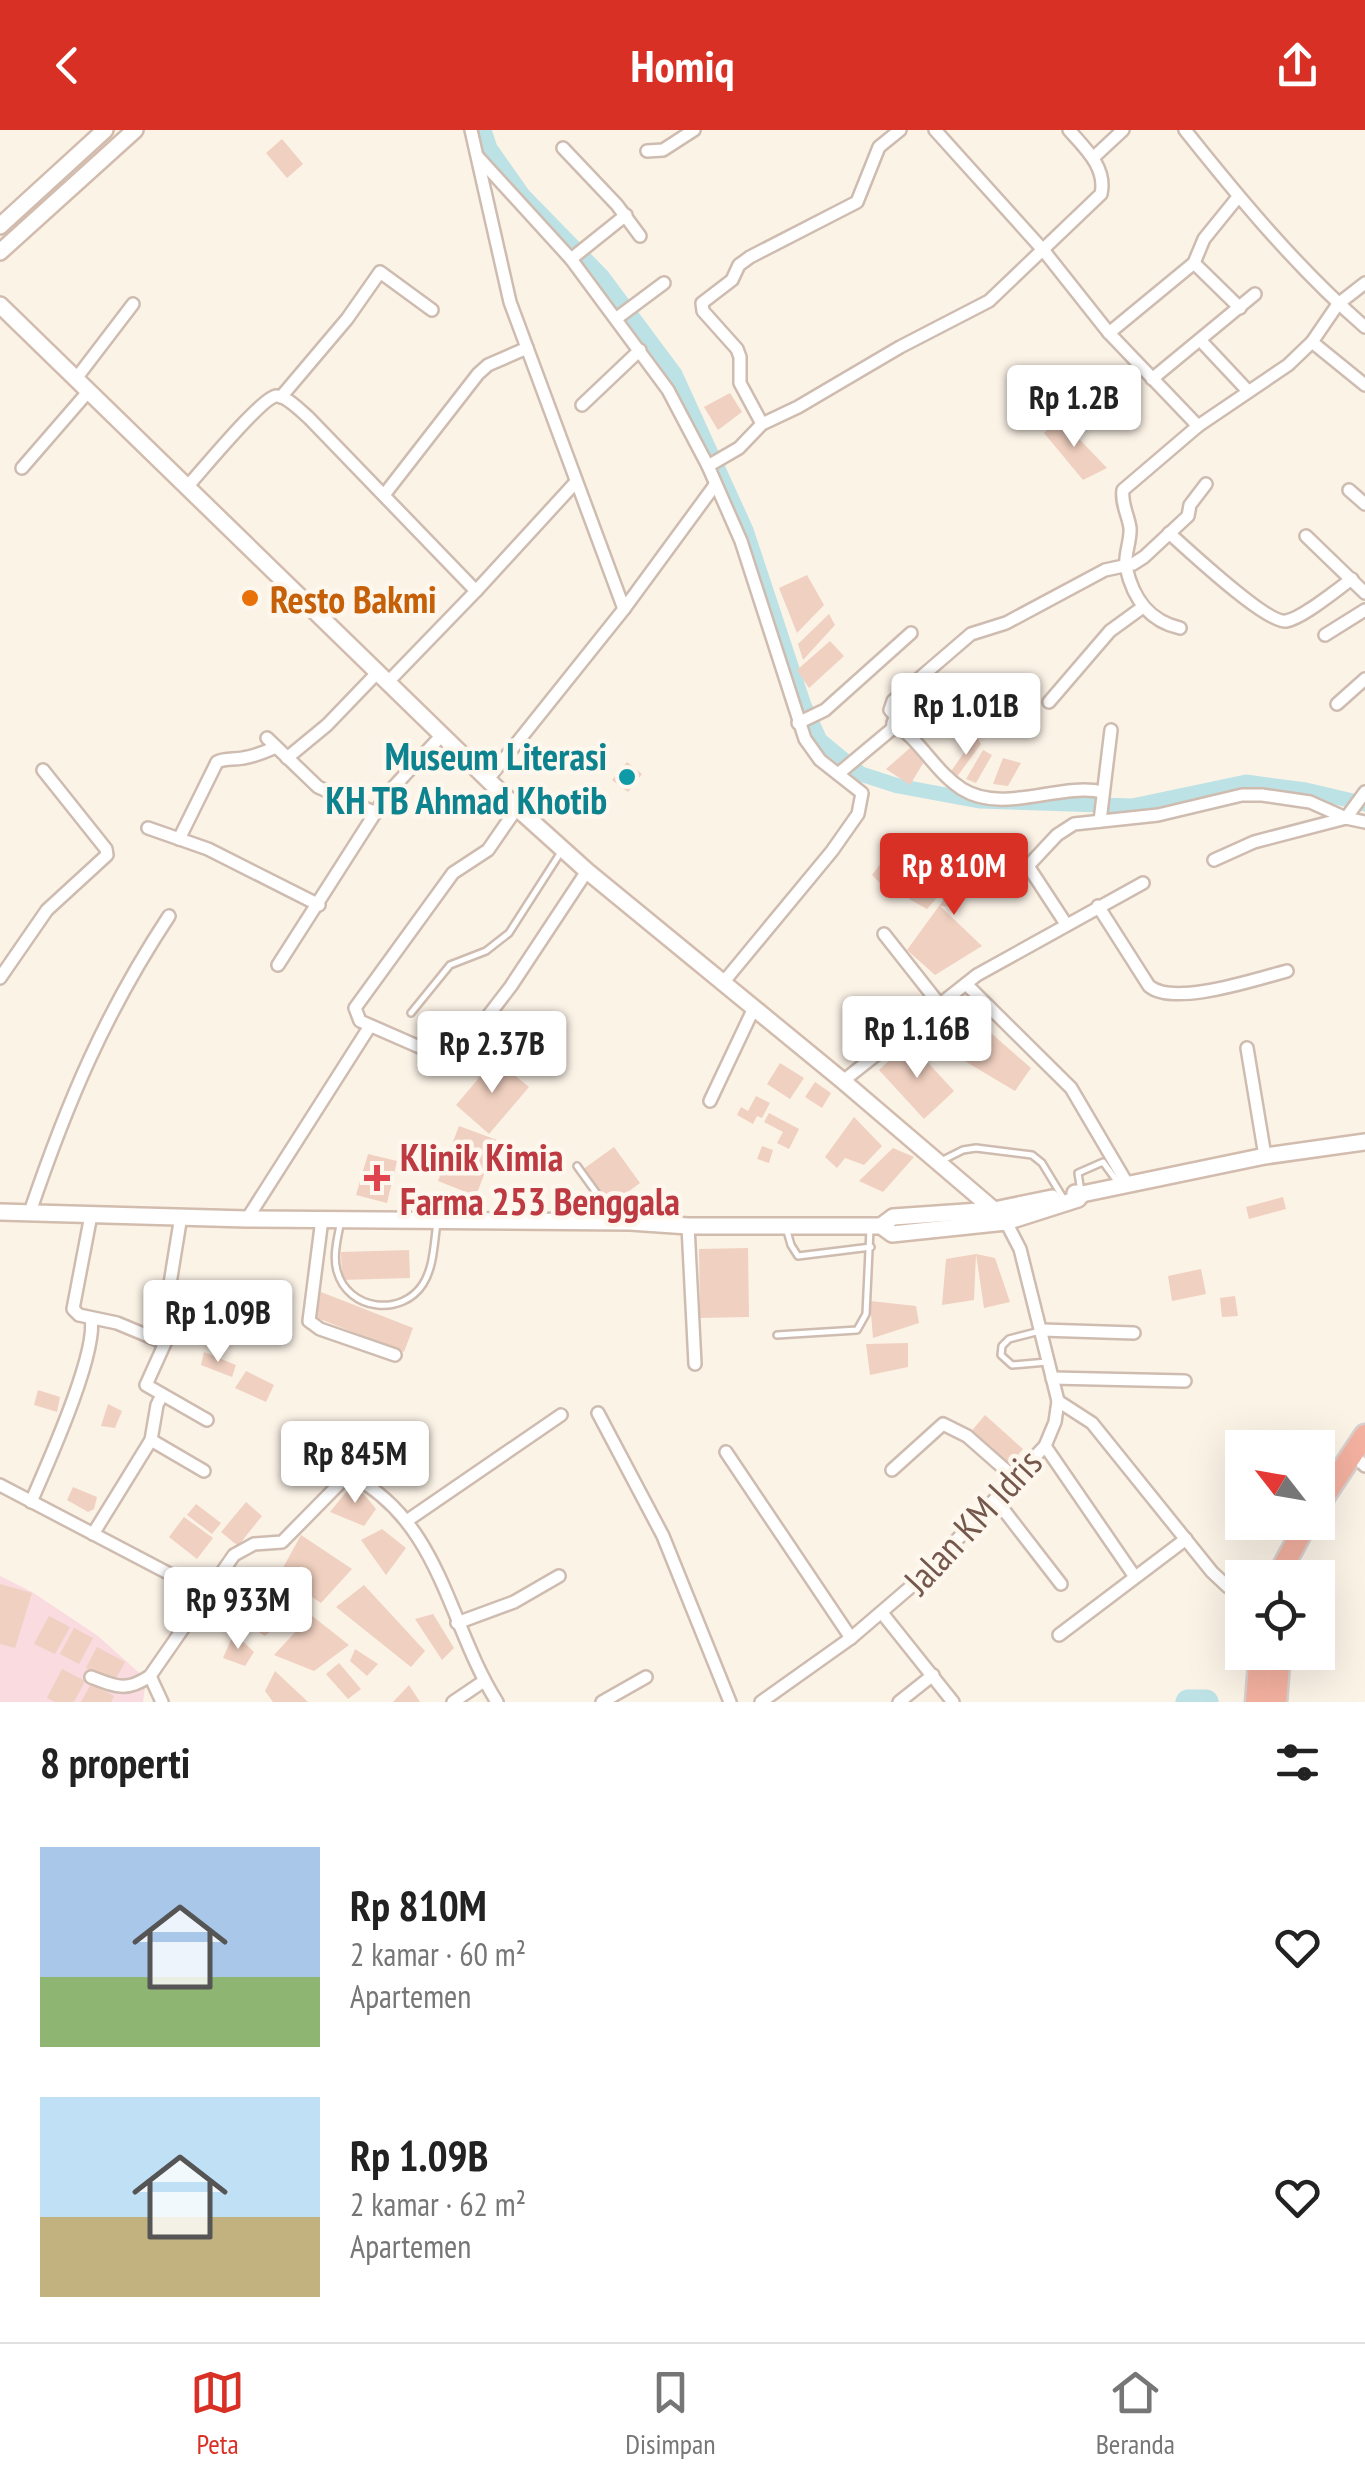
<!DOCTYPE html>
<html lang="id">
<head>
<meta charset="utf-8">
<style>
  body { margin:0; font-family:"PT Sans Narrow",sans-serif; background:#f2f2f2; color:#222; height:100vh; display:flex; flex-direction:column; font-size:38px; white-space:nowrap }
  * { box-sizing:border-box; margin:0 }
  p { font-size:32px; color:#767676 }
  .icon { flex:none; width:55px; height:55px; fill:none; stroke:currentColor; stroke-width:2; stroke-linecap:round; stroke-linejoin:round }
  .map { position:relative; height:1572px; overflow:hidden }
  .sheet { display:flex; flex-direction:column; background:#fff; flex:1 }
  .sheet>* { flex:none }
  .needle { width:65px; rotate:301deg }
  .tools { position:absolute; left:1225px; top:1300px; display:grid; gap:20px }
  .tools a { display:grid; place-items:center; width:110px; height:110px; border-radius:0px; background:#fff; box-shadow:0 10px 40px #0002; font-size:50px }
  .price { position:absolute; translate:-50% -85px; padding:0 22px; border-radius:10px; background:#fff; color:#222; font-size:32px; line-height:65px; filter:drop-shadow(0 2px 5px #0008) }
  .price::after { content:''; position:absolute; left:50%; top:60px; width:30px; height:22px; margin-left:-15px; background:inherit; clip-path:polygon(0 0,100% 0,50% 100%) }
  .price.on { background:#d93025; color:#fff }
  ul { padding:0; list-style:none }
  li { display:flex; align-items:center; gap:30px; height:250px; padding:0 40px }
  li span { display:grid; place-items:center; flex:none; width:280px; height:200px; border-radius:0px; color:#555 }
  li>.icon { margin-inline-start:auto }
  span .icon { width:120px; height:120px; fill:#fffc; stroke-width:1 }
  li b { font-size:42px }
  h2 { display:flex; justify-content:space-between; align-items:center; height:120px; padding:0 40px; font-size:42px }
  header { display:flex; justify-content:space-between; align-items:center; height:130px; padding:0 40px; background:#d93025; color:#fff; font-size:45px; font-weight:700 }
  .tabs { display:flex; justify-content:space-around; align-items:center; height:140px; border-top:2px solid #e0e0e0; background:#fff; font-size:28px; color:#767676 }
  .tabs a { display:grid; justify-items:center; gap:5px }
  .tabs .on { color:#d93025 }
  .map>svg:first-child { display:block }
  .medical { fill:#f9dbe0 }
  .lines { fill:none; stroke-linecap:round; stroke-linejoin:round }
  .canal { stroke:#bce2e5; stroke-width:15 }
  .river { stroke:#bce2e5; stroke-width:25 }
  .building { fill:#f0d0c0 }
  .lane-casing { stroke:#cfbcb0; stroke-width:10 }
  .street-casing { stroke:#cfbcb0; stroke-width:16 }
  .secondary-casing { stroke:#d2bcae; stroke-width:20 }
  .highway-casing { stroke:#d8d0cd; stroke-width:25 }
  .lane { stroke:#fff; stroke-width:5 }
  .street { stroke:#fff; stroke-width:11 }
  .secondary { stroke:#fff; stroke-width:15 }
  .highway { stroke:#f4b1a0; stroke-width:20 }
  .food-dot { fill:#e8710a; stroke:#fef7ee; stroke-width:4 }
  .culture-dot { fill:#0f9aa8; stroke:#fef7ee; stroke-width:4 }
  .health-dot { fill:#e0444e; stroke:#fef7ee; stroke-width:4 }
  .labels { text-anchor:middle; dominant-baseline:central; stroke-width:9; stroke-linejoin:round; paint-order:stroke }
  .food-label { font-size:38px; font-weight:bold; fill:#c56008; stroke:#fef7ee; text-anchor:start }
  .culture-label { font-size:38px; font-weight:bold; fill:#0d838f; stroke:#fef7ee; text-anchor:end }
  .health-label { font-size:38px; font-weight:bold; fill:#be3a42; stroke:#fef7ee; text-anchor:start }
  .street-label { font-size:38px; fill:#75584c; stroke:#fef7ee }
</style>
</head>
<body>
<header><svg class="icon" aria-label="back" viewBox="0 0 24 24"><path d="M15 5l-7 7 7 7"/></svg>Homiq<svg class="icon" aria-label="share" viewBox="0 0 24 24"><path d="M12 15V3M7 8l5-5 5 5M5 13v7h14v-7"/></svg></header>
<div class="map">
<svg width="1365" height="1572" viewBox="0 0 1365 1572">
  <rect width="100%" height="100%" fill="#fcf3e7"/>
  <path class="medical" d="M0,1446l32,16 66,44 48,43 -3,23h-143z"/>
  <g class="lines">
    <path class="canal" d="M484,0l6,18 33,47 79,81 73,98 71,156 58,175 16,35 41,34 37,12 81,15 153,5 114,-24 60,8 59,14"/>
    <path class="river" d="M1188,1572h18"/>
  </g>
  <g class="building">
    <path d="M282,9l21,25 -16,14 -21,-25z"/>
    <path d="M730,263l12,19 -24,18 -14,-23z"/>
    <path d="M1059,288l48,50 -24,12 -39,-47z"/>
    <path d="M807,445l17,30 -27,28 -18,-45z"/>
    <path d="M829,484l6,11 -32,35 -5,-16z"/>
    <path d="M830,511l14,15 -35,32 -12,-18z"/>
    <path d="M976,606l5,8 -25,34 -7,-4z"/>
    <path d="M910,618l18,7 -18,30 -24,-16z"/>
    <path d="M983,620l9,5 -16,28 -10,-4z"/>
    <path d="M1003,628l18,5 -13,23 -15,-2z"/>
    <path d="M627,632l15,12 -14,18 -16,-12z"/>
    <path d="M902,705l20,27 -34,29 -16,-16z"/>
    <path d="M987,710l21,8 -50,59 -18,-1 42,40 -47,29 -28,-25z"/>
    <path d="M957,715l18,10 -48,54 -18,-10z"/>
    <path d="M991,903l40,35 -16,23 -52,-31z"/>
    <path d="M909,912l45,49 -30,28 -45,-49z"/>
    <path d="M495,929l34,28 -40,47 -33,-29z"/>
    <path d="M780,933l24,15 -14,21 -23,-15z"/>
    <path d="M815,952l16,11 -9,15 -17,-11z"/>
    <path d="M756,966l14,7 -8,15 -5,-2 -4,8 -16,-9 4,-8 7,4z"/>
    <path d="M769,983l30,16 -10,20 -12,-6 6,-11 -19,-10z"/>
    <path d="M854,987l28,29 -18,19 -19,-7 -8,10 -12,-11z"/>
    <path d="M459,996l38,14 -21,56 -38,-15z"/>
    <path d="M762,1016l11,4 -4,13 -12,-4z"/>
    <path d="M614,1017l26,36 -31,23 -27,-36z"/>
    <path d="M893,1018l21,9 -31,35 -24,-11z"/>
    <path d="M368,1024l29,7 -10,42 -31,-8z"/>
    <path d="M1283,1067l3,12 -37,10 -3,-12z"/>
    <path d="M748,1118l1,69 -49,1 -1,-69z"/>
    <path d="M409,1120l1,28 -68,2 -1,-28z"/>
    <path d="M976,1124l-2,46 -32,5 4,-46z"/>
    <path d="M976,1124l19,4 15,44 -26,6z"/>
    <path d="M1201,1139l5,25 -34,7 -4,-25z"/>
    <path d="M321,1162l92,36 -9,24 -92,-36z"/>
    <path d="M1235,1166l3,20 -16,1 -2,-19z"/>
    <path d="M870,1171l46,5 3,17 -46,15z"/>
    <path d="M908,1213v24l-38,8 -4,-31z"/>
    <path d="M204,1222l32,13 -4,12 -31,-12z"/>
    <path d="M246,1241l28,14 -8,17 -31,-14z"/>
    <path d="M38,1260l22,7 -3,15 -23,-7z"/>
    <path d="M108,1274l14,7 -7,17 -14,-2z"/>
    <path d="M985,1285l38,34 -16,19 -38,-34z"/>
    <path d="M354,1352l22,27 -12,17 -34,-14z"/>
    <path d="M73,1357l24,10 -3,12 -6,3 -21,-12z"/>
    <path d="M246,1372l16,14 -24,30 -17,-14z"/>
    <path d="M196,1374l25,19 -9,11 -25,-19z"/>
    <path d="M184,1387l29,21 -16,21 -28,-22z"/>
    <path d="M382,1399l24,19 -20,27 -25,-35z"/>
    <path d="M301,1405l51,34 -31,34 -42,-28z"/>
    <path d="M0,1454l32,9 -17,55 -15,-4z"/>
    <path d="M364,1455l61,66 -14,16 -75,-60z"/>
    <path d="M268,1470l20,17 -23,19 -22,-14z"/>
    <path d="M433,1484l21,34 -12,12 -27,-41z"/>
    <path d="M311,1485l38,30 -35,26 -40,-16z"/>
    <path d="M49,1486l21,11 -15,27 -21,-10z"/>
    <path d="M74,1498l19,10 -14,26 -19,-10z"/>
    <path d="M234,1503l20,19 -9,14 -22,-8z"/>
    <path d="M97,1517l28,15 -11,20 -28,-14z"/>
    <path d="M355,1519l23,15 -11,12 -17,-15z"/>
    <path d="M339,1533l22,26 -13,10 -22,-25z"/>
    <path d="M62,1539l23,12 -11,21h-19l-8,-4z"/>
    <path d="M275,1541l33,31h-35l-8,-11z"/>
    <path d="M91,1554l23,12 -3,6h-30z"/>
    <path d="M409,1555l11,17h-27z"/>
  </g>
  <g class="lines">
    <g class="lane-casing">
      <g id="lane">
        <path d="M411,883l39,-48 36,-14 23,-18 52,-81"/>
        <path d="M941,1031l22,-11 13,-2 56,7 10,8 20,33"/>
        <path d="M577,1036l36,50"/>
        <path d="M1081,1062l-3,-19 25,-11 16,22"/>
        <path d="M340,1095c-3,15 -7,32 -3,46 11,40 65,46 86,13 11,-17 11,-42 14,-61"/>
        <path d="M787,1101l4,14 7,11 73,-9"/>
        <path d="M1040,1201l-31,8 -7,7 -1,9 11,10 35,-3"/>
        <path d="M777,1205l80,-5 9,-16 4,-85"/>
      </g>
    </g>
    <g class="street-casing">
      <g id="street">
        <path d="M471,0l39,172 114,307 -136,170"/>
        <path d="M935,0l109,121 65,82 89,93"/>
        <path d="M1185,0c55,69 113,139 180,197"/>
        <path d="M563,18l54,57 23,31"/>
        <path d="M647,21l16,-1 31,-20"/>
        <path d="M478,27l93,102 97,131 40,76 33,75 64,198 15,21 42,33 -4,21 -26,37 -110,133"/>
        <path d="M1094,27l29,-27"/>
        <path d="M571,129l55,-44"/>
        <path d="M1194,133l46,45"/>
        <path d="M617,188l47,-35"/>
        <path d="M1109,203l85,-70 10,-24 34,-42"/>
        <path d="M1201,211l46,49"/>
        <path d="M1312,212l53,43"/>
        <path d="M1152,249l103,-85"/>
        <path d="M75,250l58,-76"/>
        <path d="M281,267l66,-78 33,-47 52,38"/>
        <path d="M582,275l58,-55"/>
        <path d="M762,294l-22,-41v-26l-3,-8 -34,-38 -1,-8 30,-23 7,-15 11,-8 107,-55 22,-55 21,-17"/>
        <path d="M708,336l31,-18 23,-24 36,-17 102,-60 89,-46 112,-107c6,-26 -16,-46 -32,-64"/>
        <path d="M22,338l65,-75"/>
        <path d="M186,358c14,-15 75,-90 90,-92 10,-1 26,16 33,22l167,173 -89,92"/>
        <path d="M1349,360l16,14"/>
        <path d="M384,365l94,-121 10,-9 39,-17"/>
        <path d="M1169,403c18,16 98,91 117,88 17,-3 50,-31 66,-42"/>
        <path d="M1306,406l59,57"/>
        <path d="M476,461l99,-108"/>
        <path d="M624,479l91,-124"/>
        <path d="M1180,498c-31,-7 -47,-29 -54,-61 -2,-12 5,-26 4,-39 -2,-14 -9,-24 -7,-38l75,-64 90,-61 24,-23 26,-38 27,-21"/>
        <path d="M1325,505l40,-25"/>
        <path d="M1049,572l61,-71 33,-24"/>
        <path d="M1337,574l28,-25"/>
        <path d="M798,593l27,-13 86,-77"/>
        <path d="M893,593c28,17 42,49 69,66 42,26 97,-7 141,3"/>
        <path d="M267,608l51,49 58,26"/>
        <path d="M287,628l40,-33 50,-52"/>
        <path d="M838,644l54,-45 3,-13 -5,-6 3,-9 78,-67 35,-11 99,-53 28,-6 11,-7 44,-41 2,-11 16,-21"/>
        <path d="M517,678l-29,42 -35,23 -98,135 5,13 80,35 14,-1 11,-9 46,-60 76,-115"/>
        <path d="M1100,691l11,-91"/>
        <path d="M148,698l60,21 111,56"/>
        <path d="M179,709l38,-77c9,-4 16,-2 26,-4 12,-2 22,-6 33,-11"/>
        <path d="M1214,730l40,-18 92,-24 19,-26"/>
        <path d="M1098,776l51,80c25,21 107,-7 138,-15"/>
        <path d="M1066,794l-38,-58 29,-31 17,-11 84,-9 84,-20h20l48,7 36,16 19,4"/>
        <path d="M884,804l56,71"/>
        <path d="M278,835l110,-172 53,-57"/>
        <path d="M0,848l47,-68 60,-55 -1,-6 -63,-79"/>
        <path d="M966,854l105,104 57,97"/>
        <path d="M1247,918l18,108"/>
        <path d="M843,951l134,-106 166,-92"/>
        <path d="M710,971l43,-91"/>
        <path d="M30,1082c37,-109 75,-199 139,-296"/>
        <path d="M91,1085l-18,94 6,6 38,8 48,20"/>
        <path d="M181,1086l-14,86 -2,41 -19,42 61,35"/>
        <path d="M247,1089l123,-193"/>
        <path d="M322,1089l-13,102 11,8 75,26"/>
        <path d="M688,1096l7,138"/>
        <path d="M1042,1200l92,3"/>
        <path d="M1052,1248l133,3"/>
        <path d="M1058,1271l34,22 120,149 16,15 14,3"/>
        <path d="M598,1283l65,123 67,166"/>
        <path d="M151,1310l53,31"/>
        <path d="M1045,1316l90,131"/>
        <path d="M726,1322l125,186"/>
        <path d="M1353,1325l12,11"/>
        <path d="M892,1340l51,-46 24,12 50,44"/>
        <path d="M0,1355l206,108"/>
        <path d="M996,1370l65,84"/>
        <path d="M31,1372c16,-37 67,-149 60,-184"/>
        <path d="M408,1390l153,-105"/>
        <path d="M93,1404l58,-94 6,-35 5,-10"/>
        <path d="M882,1483l71,89"/>
        <path d="M457,1493l57,-21 45,-26"/>
        <path d="M1059,1505l127,-96"/>
        <path d="M150,1546l12,26"/>
        <path d="M91,1547c26,10 35,15 59,-1l84,-121 20,-11 28,-2 64,-65 6,-1c89,47 96,148 145,226"/>
        <path d="M453,1572l31,-21"/>
        <path d="M602,1572l44,-25"/>
        <path d="M761,1572l90,-64 70,-60 124,-132 10,-24 3,-21 -38,-152 -14,-27"/>
        <path d="M899,1572l34,-27"/>
      </g>
    </g>
    <g class="secondary-casing">
      <g id="secondary">
        <path d="M0,96l105,-96"/>
        <path d="M0,122l135,-122"/>
        <path d="M0,175l517,503 70,63 256,210 151,129"/>
        <path d="M1075,1063l7,1 183,-38 100,-14"/>
        <path d="M0,1082l247,7 383,3 58,4h193l11,8 114,-12 72,-23 4,-5"/>
        <path d="M881,1096l12,-9 101,-7 58,-12"/>
      </g>
    </g>
    <g class="highway-casing">
      <g id="highway">
        <path d="M1318,1376l47,-71"/>
        <path d="M1277,1448l30,-56"/>
        <path d="M1256,1572l4,-50"/>
        <path d="M1276,1572l4,-50"/>
      </g>
    </g>
    <use href="#lane" class="lane"/>
    <use href="#street" class="street"/>
    <use href="#secondary" class="secondary"/>
    <use href="#highway" class="highway"/>
  </g>
  <circle class="food-dot" cx="250" cy="468" r="10"/>
  <circle class="culture-dot" cx="627" cy="647" r="10"/>
  <path class="health-dot" d="M372 1033h10v10h10v10h-10v10h-10v-10h-10v-10h10z"/>
  <g class="labels">
    <g class="food-label">
      <text x="270" y="468">Resto Bakmi</text>
    </g>
    <g class="culture-label">
      <text x="607" y="625">Museum Literasi<tspan x="607" dy="44">KH TB Ahmad Khotib</tspan></text>
    </g>
    <g class="health-label">
      <text x="400" y="1026">Klinik Kimia<tspan x="400" dy="44">Farma 253 Benggala</tspan></text>
    </g>
    <g class="street-label">
      <text transform="translate(972 1391) rotate(-47)">Jalan KM Idris</text>
    </g>
  </g>
</svg>
<div class="tools">
<a><svg class="needle" viewBox="-14 -14 28 28"><path d="M0-13l5 13h-10z" fill="#e53935"/><path d="M0 13l5-13h-10z" fill="#767676"/></svg></a>
<a><svg class="icon" aria-label="locate" viewBox="0 0 24 24"><circle cx="12" cy="12" r="6"/><path d="M12 2v4M12 18v4M2 12h4M18 12h4"/></svg></a>
</div>
<b class="price" style="left:1074px;top:320px">Rp 1.2B</b>
<b class="price" style="left:966px;top:628px">Rp 1.01B</b>
<b class="price on" style="left:954px;top:788px">Rp 810M</b>
<b class="price" style="left:917px;top:951px">Rp 1.16B</b>
<b class="price" style="left:492px;top:966px">Rp 2.37B</b>
<b class="price" style="left:218px;top:1235px">Rp 1.09B</b>
<b class="price" style="left:355px;top:1376px">Rp 845M</b>
<b class="price" style="left:238px;top:1522px">Rp 933M</b>
</div>
<section class="sheet">
<h2>8 properti<svg class="icon" aria-label="filters" viewBox="0 0 24 24"><path d="M4 7h16M4 17h16"/><circle cx="9" cy="7" r="2"/><circle cx="15" cy="17" r="2"/></svg></h2>
<ul>
<li><span style="background:linear-gradient(#a9c7e8 65%,#8fb573 0)"><svg class="icon" aria-label="home" viewBox="0 0 24 24"><path d="M3 11l9-7 9 7M6 9v11h12V9"/></svg></span><div><b>Rp 810M</b><p>2 kamar · 60 m²</p><p>Apartemen</p></div><svg class="icon" aria-label="heart" viewBox="0 0 24 24"><path d="M12 20l-8-8c-3-5 5-10 8-4 3-6 11-1 8 4z"/></svg></li>
<li><span style="background:linear-gradient(#bfe0f5 60%,#c2b280 0)"><svg class="icon" aria-label="home" viewBox="0 0 24 24"><path d="M3 11l9-7 9 7M6 9v11h12V9"/></svg></span><div><b>Rp 1.09B</b><p>2 kamar · 62 m²</p><p>Apartemen</p></div><svg class="icon" aria-label="heart" viewBox="0 0 24 24"><path d="M12 20l-8-8c-3-5 5-10 8-4 3-6 11-1 8 4z"/></svg></li>
</ul>
</section>
<nav class="tabs">
<a class="on"><svg class="icon" aria-label="map" viewBox="0 0 24 24"><path d="M3 6l6-2 6 2 6-2v14l-6 2-6-2-6 2zM9 4v14M15 6v14"/></svg>Peta</a>
<a><svg class="icon" aria-label="saved" viewBox="0 0 24 24"><path d="M7 4h10v16l-5-4-5 4z"/></svg>Disimpan</a>
<a><svg class="icon" aria-label="home" viewBox="0 0 24 24"><path d="M3 11l9-7 9 7M6 9v11h12V9"/></svg>Beranda</a>
</nav>
</body>
</html>
